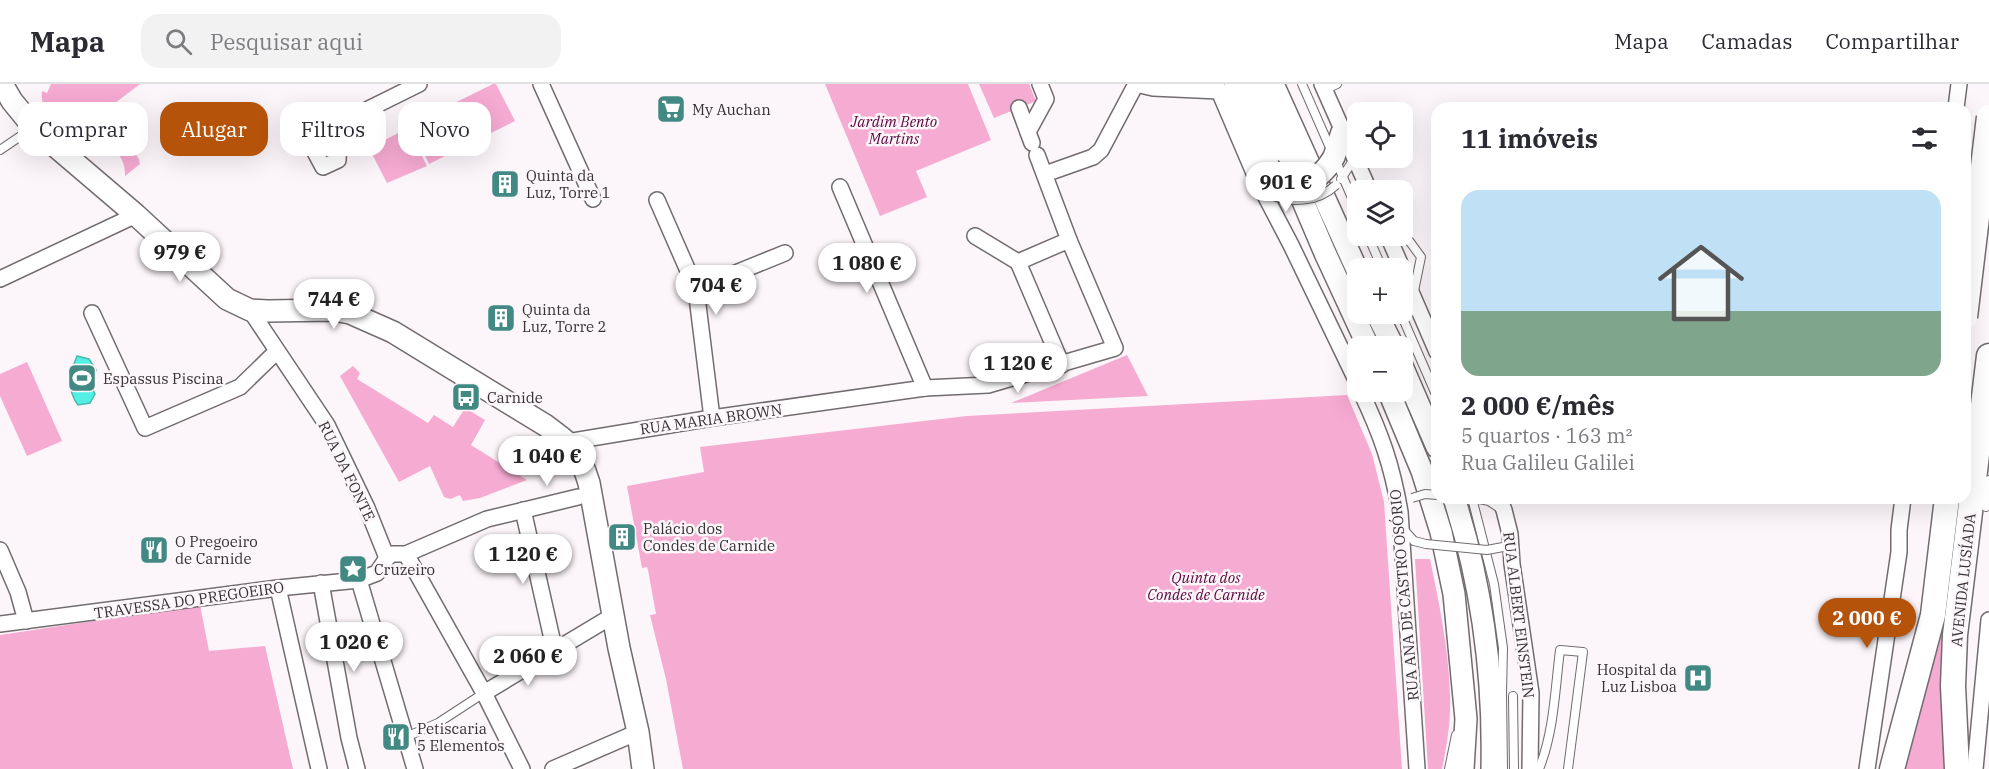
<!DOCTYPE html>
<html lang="pt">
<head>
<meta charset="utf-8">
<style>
  body { margin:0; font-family:"IBM Plex Serif",serif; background:#f2f2f3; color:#2b2b33; height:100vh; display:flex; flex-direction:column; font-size:22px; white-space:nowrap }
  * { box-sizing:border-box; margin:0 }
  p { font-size:20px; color:#7c7c81 }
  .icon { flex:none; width:33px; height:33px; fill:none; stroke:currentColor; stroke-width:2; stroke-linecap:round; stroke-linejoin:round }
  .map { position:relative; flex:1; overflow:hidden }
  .details { position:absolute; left:1431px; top:18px; width:540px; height:402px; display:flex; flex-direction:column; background:#fff; border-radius:18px; box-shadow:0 6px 24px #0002 }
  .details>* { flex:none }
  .banner { position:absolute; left:18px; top:18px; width:570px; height:54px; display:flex; gap:12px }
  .fabs { position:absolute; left:1347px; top:18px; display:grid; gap:12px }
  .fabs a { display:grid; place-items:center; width:66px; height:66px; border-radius:12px; background:#fff; box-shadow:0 6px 24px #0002; font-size:30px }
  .price { position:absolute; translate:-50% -51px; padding:0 14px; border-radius:21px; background:#fff; color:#222; font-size:20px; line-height:39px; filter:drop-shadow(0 2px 3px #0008) }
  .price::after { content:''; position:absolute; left:50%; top:36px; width:18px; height:14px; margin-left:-9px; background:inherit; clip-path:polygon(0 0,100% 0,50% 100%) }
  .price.selected { background:#b45309; color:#fff }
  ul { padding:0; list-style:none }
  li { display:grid; align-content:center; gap:12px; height:318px; padding:0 30px }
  li span { display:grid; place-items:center; height:186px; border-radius:18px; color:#555 }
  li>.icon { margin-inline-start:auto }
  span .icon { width:108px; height:108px; fill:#fffc; stroke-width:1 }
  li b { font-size:26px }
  h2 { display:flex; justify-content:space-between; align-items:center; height:72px; padding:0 30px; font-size:26px }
  .tag { padding:0 21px; border-radius:18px; background:#fff; box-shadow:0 6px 24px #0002; font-size:21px; line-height:54px }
  .tag.selected { background:#b45309; color:#fff }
  header { display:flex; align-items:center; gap:36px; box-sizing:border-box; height:84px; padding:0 30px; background:#fff; border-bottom:2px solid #e1e1e2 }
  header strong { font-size:28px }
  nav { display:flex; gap:33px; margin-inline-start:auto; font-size:21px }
  .search { width:420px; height:54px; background:#f2f2f3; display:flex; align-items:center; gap:15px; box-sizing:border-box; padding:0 21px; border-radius:18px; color:#7c7c81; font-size:22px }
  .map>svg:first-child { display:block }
  .green { fill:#f6abd2 }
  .water { fill:#54efe4; stroke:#4bb7af; stroke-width:1.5 }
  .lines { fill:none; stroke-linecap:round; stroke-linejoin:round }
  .lane-casing { stroke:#726c6f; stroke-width:10 }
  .street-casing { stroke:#726c6f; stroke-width:18 }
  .secondary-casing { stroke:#726c6f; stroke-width:24 }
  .primary-casing { stroke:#726c6f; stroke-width:27 }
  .lane { stroke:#fff; stroke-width:8 }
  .street { stroke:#fff; stroke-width:15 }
  .secondary { stroke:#fff; stroke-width:21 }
  .primary { stroke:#fff; stroke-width:24 }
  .lane-bridge-casing { stroke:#726c6f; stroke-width:10; stroke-linecap:butt }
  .secondary-bridge-casing { stroke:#726c6f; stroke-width:24; stroke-linecap:butt }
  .primary-bridge-casing { stroke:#726c6f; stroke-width:27; stroke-linecap:butt }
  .lane-bridge { stroke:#fff; stroke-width:8 }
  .secondary-bridge { stroke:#fff; stroke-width:21 }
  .primary-bridge { stroke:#fff; stroke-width:24 }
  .labels { text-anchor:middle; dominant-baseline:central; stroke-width:5; stroke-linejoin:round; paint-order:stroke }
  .poi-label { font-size:15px; fill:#353334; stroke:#fcf5f9; text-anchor:start }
  .park-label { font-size:15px; font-style:italic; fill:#5c073f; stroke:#fcf5f9 }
  .street-label { font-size:15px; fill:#353334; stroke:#fcf5f9 }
</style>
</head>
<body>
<header>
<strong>Mapa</strong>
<div class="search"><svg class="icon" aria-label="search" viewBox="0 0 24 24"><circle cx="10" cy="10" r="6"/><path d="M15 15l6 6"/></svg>Pesquisar aqui</div>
<nav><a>Mapa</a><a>Camadas</a><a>Compartilhar</a></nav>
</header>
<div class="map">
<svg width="1989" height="685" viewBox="0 0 1989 685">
  <rect width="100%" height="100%" fill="#fcf5f9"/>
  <g class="green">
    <path d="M51,0h89l-34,26 33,49 1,5 -15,12c1,-24 -20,-39 -42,-27 -18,-16 -44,-32 -41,-58l5,2z"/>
    <path d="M493,0h3l19,37 -86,43 -19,-39z"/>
    <path d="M825,0h143l23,56 -75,31 11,26 -47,19z"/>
    <path d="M979,0h50l7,17 -42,17z"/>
    <path d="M408,44l19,38 -40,17 -18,-35z"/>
    <path d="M1127,271l21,41 -137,7z"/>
    <path d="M27,278l35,79 -35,15 -27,-60v-22z"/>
    <path d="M353,282l7,7 -3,6 71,44 6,-8 19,12 12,-19 20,12 -14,25 56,35 -47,18 -17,3 -3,-6 -10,4 -6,-2 -14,-31 -31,16 -59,-106z"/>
    <path d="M1347,311l25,59 12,48 18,267h-719l-17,-90 -16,-64 6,-1 -8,-44 -1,-3 -5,1 -15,-82 77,-14 -4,-25 267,-31z"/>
    <path d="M1415,475h15c9,44 19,91 20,137 1,24 -3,49 -8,73h-14z"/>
    <path d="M1946,513l-4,105 3,67h-44z"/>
    <path d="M200,521l9,46 56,-5 28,123h-293v-134z"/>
  </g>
  <path class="water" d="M77,272l12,3 7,11 -6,14 5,10 -5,9 -12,2c-12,-16 -8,-32 -1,-49z"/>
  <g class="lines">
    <g class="lane-casing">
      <g id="lane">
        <path d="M1302,0l29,66"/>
        <path d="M1324,6l13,-6"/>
        <path d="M0,66l31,-21"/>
        <path d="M1336,77l22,51"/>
        <path d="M1341,95l13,-20"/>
        <path d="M1402,147l19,26 -7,34"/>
        <path d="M1368,152l14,32"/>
        <path d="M1401,230l36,83"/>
        <path d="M1472,414l22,86 9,64 -1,45 1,76"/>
        <path d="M1475,414l14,3 12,8"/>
        <path d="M1986,423l3,-27"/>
        <path d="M1403,445l11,12 12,3"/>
        <path d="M1513,612l1,73"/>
        <path d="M406,653l32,-14 46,-30"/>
        <path d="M1449,685l7,-34"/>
        <path d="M1539,685c15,-37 16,-79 21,-119l23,2 -15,117"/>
      </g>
    </g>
    <g class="street-casing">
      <g id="street">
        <path d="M541,0l52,115"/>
        <path d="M1216,0l41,96 34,65 67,139"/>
        <path d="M1322,0l47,106"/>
        <path d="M1019,24l13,35"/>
        <path d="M1956,24l3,-24"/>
        <path d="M340,39l-2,37 -15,7 -15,-28 111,-55"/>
        <path d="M1028,48l18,-33 -6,-15"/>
        <path d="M1037,71l32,85"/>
        <path d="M1045,90l48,-17 8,-7 35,-66 17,4 66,3"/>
        <path d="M840,103l85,201"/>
        <path d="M657,116l39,89"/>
        <path d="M975,152l43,26"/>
        <path d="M1388,152l14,32"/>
        <path d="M1402,187l35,81"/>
        <path d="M0,195l136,-64"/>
        <path d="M250,226l77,115 40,83 20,50"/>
        <path d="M92,229l53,115 95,-41 37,-36"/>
        <path d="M1361,308c20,42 31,73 39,120l17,257"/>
        <path d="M712,334l-16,-129 89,-36"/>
        <path d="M567,358l145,-24 213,-30 63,-3 127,-37 -46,-108 -51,22 44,103"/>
        <path d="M1499,414l5,12 6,24 2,30 19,129 -1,76"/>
        <path d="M523,426l32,142"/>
        <path d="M0,466l18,42 8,29"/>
        <path d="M406,470l78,139 38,76"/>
        <path d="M359,496l56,189"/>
        <path d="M321,499l28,155 8,31"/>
        <path d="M278,504l41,181"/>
        <path d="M0,540l278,-36 81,-8 18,-7 10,-15 5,-4h14l81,-35 91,-22"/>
        <path d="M484,609l130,-78"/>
        <path d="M553,685l85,-37"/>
        <path d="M1867,685l32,-217v-22l4,-32"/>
        <path d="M1975,685l14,-149"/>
      </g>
    </g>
    <g class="secondary-casing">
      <g id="secondary">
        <path d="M2,0l10,17 22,27 102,87 91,84 23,11 18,1 65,-1 17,3 43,19 152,93c27,20 34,25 44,58l30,165 19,84 5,37"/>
        <path d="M1235,0l34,83"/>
        <path d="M1253,0l72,169 43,93"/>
        <path d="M1273,0l85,188"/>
        <path d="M1328,82l6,-9 8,-25"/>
        <path d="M1377,230l16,32"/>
        <path d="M1402,282l35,81"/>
        <path d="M1389,308l33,79 19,61 13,62 12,125 -3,50"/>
        <path d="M1454,414c28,87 40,180 38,271"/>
      </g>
    </g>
    <g class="primary-casing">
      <g id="primary">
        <path d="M1892,685l41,-154 14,-117"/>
        <path d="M1957,685l-4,-83 2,-51 34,-279"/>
      </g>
    </g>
    <use href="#lane" class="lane"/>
    <use href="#street" class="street"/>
    <use href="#secondary" class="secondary"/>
    <use href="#primary" class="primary"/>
    <g class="lane-bridge-casing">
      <g id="lane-bridge">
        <path d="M1269,110c21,10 49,8 67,-9"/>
        <path d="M1412,414l13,-4 12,1"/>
        <path d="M1426,460l61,6 16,-3"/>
      </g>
    </g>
    <g class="secondary-bridge-casing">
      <path id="secondary-bridge" d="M1269,83c19,26 39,23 59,-1"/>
    </g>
    <g class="primary-bridge-casing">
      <path id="primary-bridge" d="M1965,233l24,-200"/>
    </g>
    <use href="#lane-bridge" class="lane-bridge"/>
    <use href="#secondary-bridge" class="secondary-bridge"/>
    <use href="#primary-bridge" class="primary-bridge"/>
  </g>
  <defs>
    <g id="supermarket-square" transform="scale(1.5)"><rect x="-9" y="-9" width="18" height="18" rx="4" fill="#428983" stroke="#fcf5f9"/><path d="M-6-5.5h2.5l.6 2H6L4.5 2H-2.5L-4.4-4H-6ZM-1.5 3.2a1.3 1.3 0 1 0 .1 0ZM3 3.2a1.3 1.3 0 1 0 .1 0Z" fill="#fff"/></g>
    <g id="building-square" transform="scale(1.5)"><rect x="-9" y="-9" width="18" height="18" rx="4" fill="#428983" stroke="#fcf5f9"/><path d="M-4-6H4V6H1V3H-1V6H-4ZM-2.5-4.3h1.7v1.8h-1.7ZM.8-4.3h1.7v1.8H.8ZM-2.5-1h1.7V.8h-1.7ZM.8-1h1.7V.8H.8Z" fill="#fff"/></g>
    <g id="stadium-square" transform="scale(1.5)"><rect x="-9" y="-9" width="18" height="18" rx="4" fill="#428983" stroke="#fcf5f9"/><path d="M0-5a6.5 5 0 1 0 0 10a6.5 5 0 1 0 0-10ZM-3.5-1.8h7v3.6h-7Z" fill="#fff"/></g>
    <g id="bus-square" transform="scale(1.5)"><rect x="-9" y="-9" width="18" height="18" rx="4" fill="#428983" stroke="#fcf5f9"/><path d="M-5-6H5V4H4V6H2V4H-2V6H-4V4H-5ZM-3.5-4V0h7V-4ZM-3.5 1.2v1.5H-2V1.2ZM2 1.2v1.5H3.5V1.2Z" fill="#fff"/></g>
    <g id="restaurant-square" transform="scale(1.5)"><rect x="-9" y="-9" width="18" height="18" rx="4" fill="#428983" stroke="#fcf5f9"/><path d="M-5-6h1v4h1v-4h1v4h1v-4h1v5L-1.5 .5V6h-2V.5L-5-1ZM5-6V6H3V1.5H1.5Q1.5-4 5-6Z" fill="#fff"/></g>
    <g id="sight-square" transform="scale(1.5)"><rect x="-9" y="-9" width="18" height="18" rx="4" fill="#428983" stroke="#fcf5f9"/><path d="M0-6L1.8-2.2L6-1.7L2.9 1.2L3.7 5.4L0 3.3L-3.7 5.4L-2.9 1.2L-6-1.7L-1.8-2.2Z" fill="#fff"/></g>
    <g id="hospital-square" transform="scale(1.5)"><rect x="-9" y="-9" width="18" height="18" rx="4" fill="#428983" stroke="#fcf5f9"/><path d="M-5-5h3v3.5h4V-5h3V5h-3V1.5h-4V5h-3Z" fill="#fff"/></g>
  </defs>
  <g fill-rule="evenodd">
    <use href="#supermarket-square" x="671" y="25"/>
    <use href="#building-square" x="505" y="100"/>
    <use href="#building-square" x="501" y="234"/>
    <use href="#stadium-square" x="82" y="294"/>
    <use href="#bus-square" x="466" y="313"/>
    <use href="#building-square" x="622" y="453"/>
    <use href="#restaurant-square" x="154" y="466"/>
    <use href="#sight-square" x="353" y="485"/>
    <use href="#hospital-square" x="1698" y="594"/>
    <use href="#restaurant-square" x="396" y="653"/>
  </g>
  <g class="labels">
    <g class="poi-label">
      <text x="692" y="25">My Auchan</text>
      <text x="526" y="91">Quinta da<tspan x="526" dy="17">Luz, Torre 1</tspan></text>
      <text x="522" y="225">Quinta da<tspan x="522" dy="17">Luz, Torre 2</tspan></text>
      <text x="103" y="294">Espassus Piscina</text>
      <text x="487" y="313">Carnide</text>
      <text x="643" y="444">Palácio dos<tspan x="643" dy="17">Condes de Carnide</tspan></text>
      <text x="175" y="457">O Pregoeiro<tspan x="175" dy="17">de Carnide</tspan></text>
      <text x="374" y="485">Cruzeiro</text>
      <text x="1677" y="585" text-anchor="end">Hospital da<tspan x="1677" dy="17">Luz Lisboa</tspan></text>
      <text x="417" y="644">Petiscaria<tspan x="417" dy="17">5 Elementos</tspan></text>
    </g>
    <g class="park-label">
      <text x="894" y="37">Jardim Bento<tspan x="894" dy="17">Martins</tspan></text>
      <text x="1206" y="493">Quinta dos<tspan x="1206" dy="17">Condes de Carnide</tspan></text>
    </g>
    <g class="street-label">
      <text transform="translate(711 335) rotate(-8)">RUA MARIA BROWN</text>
      <text transform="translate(347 387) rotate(64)">RUA DA FONTE</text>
      <text transform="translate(1963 496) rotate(-84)">AVENIDA LUSÍADA</text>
      <text transform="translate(1404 511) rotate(-95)">RUA ANA DE CASTRO OSÓRIO</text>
      <text transform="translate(189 516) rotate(-8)">TRAVESSA DO PREGOEIRO</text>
      <text transform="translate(1519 531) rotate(83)">RUA ALBERT EINSTEIN</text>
    </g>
  </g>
</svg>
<div class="fabs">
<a><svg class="icon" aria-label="locate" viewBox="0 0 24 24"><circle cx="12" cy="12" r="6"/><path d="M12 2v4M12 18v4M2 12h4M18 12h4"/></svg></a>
<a><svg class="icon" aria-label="layers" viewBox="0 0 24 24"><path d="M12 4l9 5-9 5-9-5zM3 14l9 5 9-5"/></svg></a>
<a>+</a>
<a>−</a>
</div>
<b class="price" style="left:1286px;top:129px">901 €</b>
<b class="price" style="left:180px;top:199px">979 €</b>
<b class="price" style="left:867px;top:210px">1 080 €</b>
<b class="price" style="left:716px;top:232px">704 €</b>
<b class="price" style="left:334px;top:246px">744 €</b>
<b class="price" style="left:1018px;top:310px">1 120 €</b>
<b class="price" style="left:547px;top:403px">1 040 €</b>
<b class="price" style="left:523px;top:501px">1 120 €</b>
<b class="price selected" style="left:1867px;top:565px">2 000 €</b>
<b class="price" style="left:354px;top:589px">1 020 €</b>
<b class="price" style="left:528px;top:603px">2 060 €</b>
<div class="banner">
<a class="tag">Comprar</a>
<a class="tag selected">Alugar</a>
<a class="tag">Filtros</a>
<a class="tag">Novo</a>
</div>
<section class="details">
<h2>11 imóveis<svg class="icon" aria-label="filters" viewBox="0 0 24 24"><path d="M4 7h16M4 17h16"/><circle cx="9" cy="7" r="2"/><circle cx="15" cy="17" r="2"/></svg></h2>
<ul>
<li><span style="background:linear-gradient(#bfe0f5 65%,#7fa58c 0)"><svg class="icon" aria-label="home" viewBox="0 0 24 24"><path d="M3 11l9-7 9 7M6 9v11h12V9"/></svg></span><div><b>2 000 €/mês</b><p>5 quartos · 163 m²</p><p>Rua Galileu Galilei</p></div></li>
</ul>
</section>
</div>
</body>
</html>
